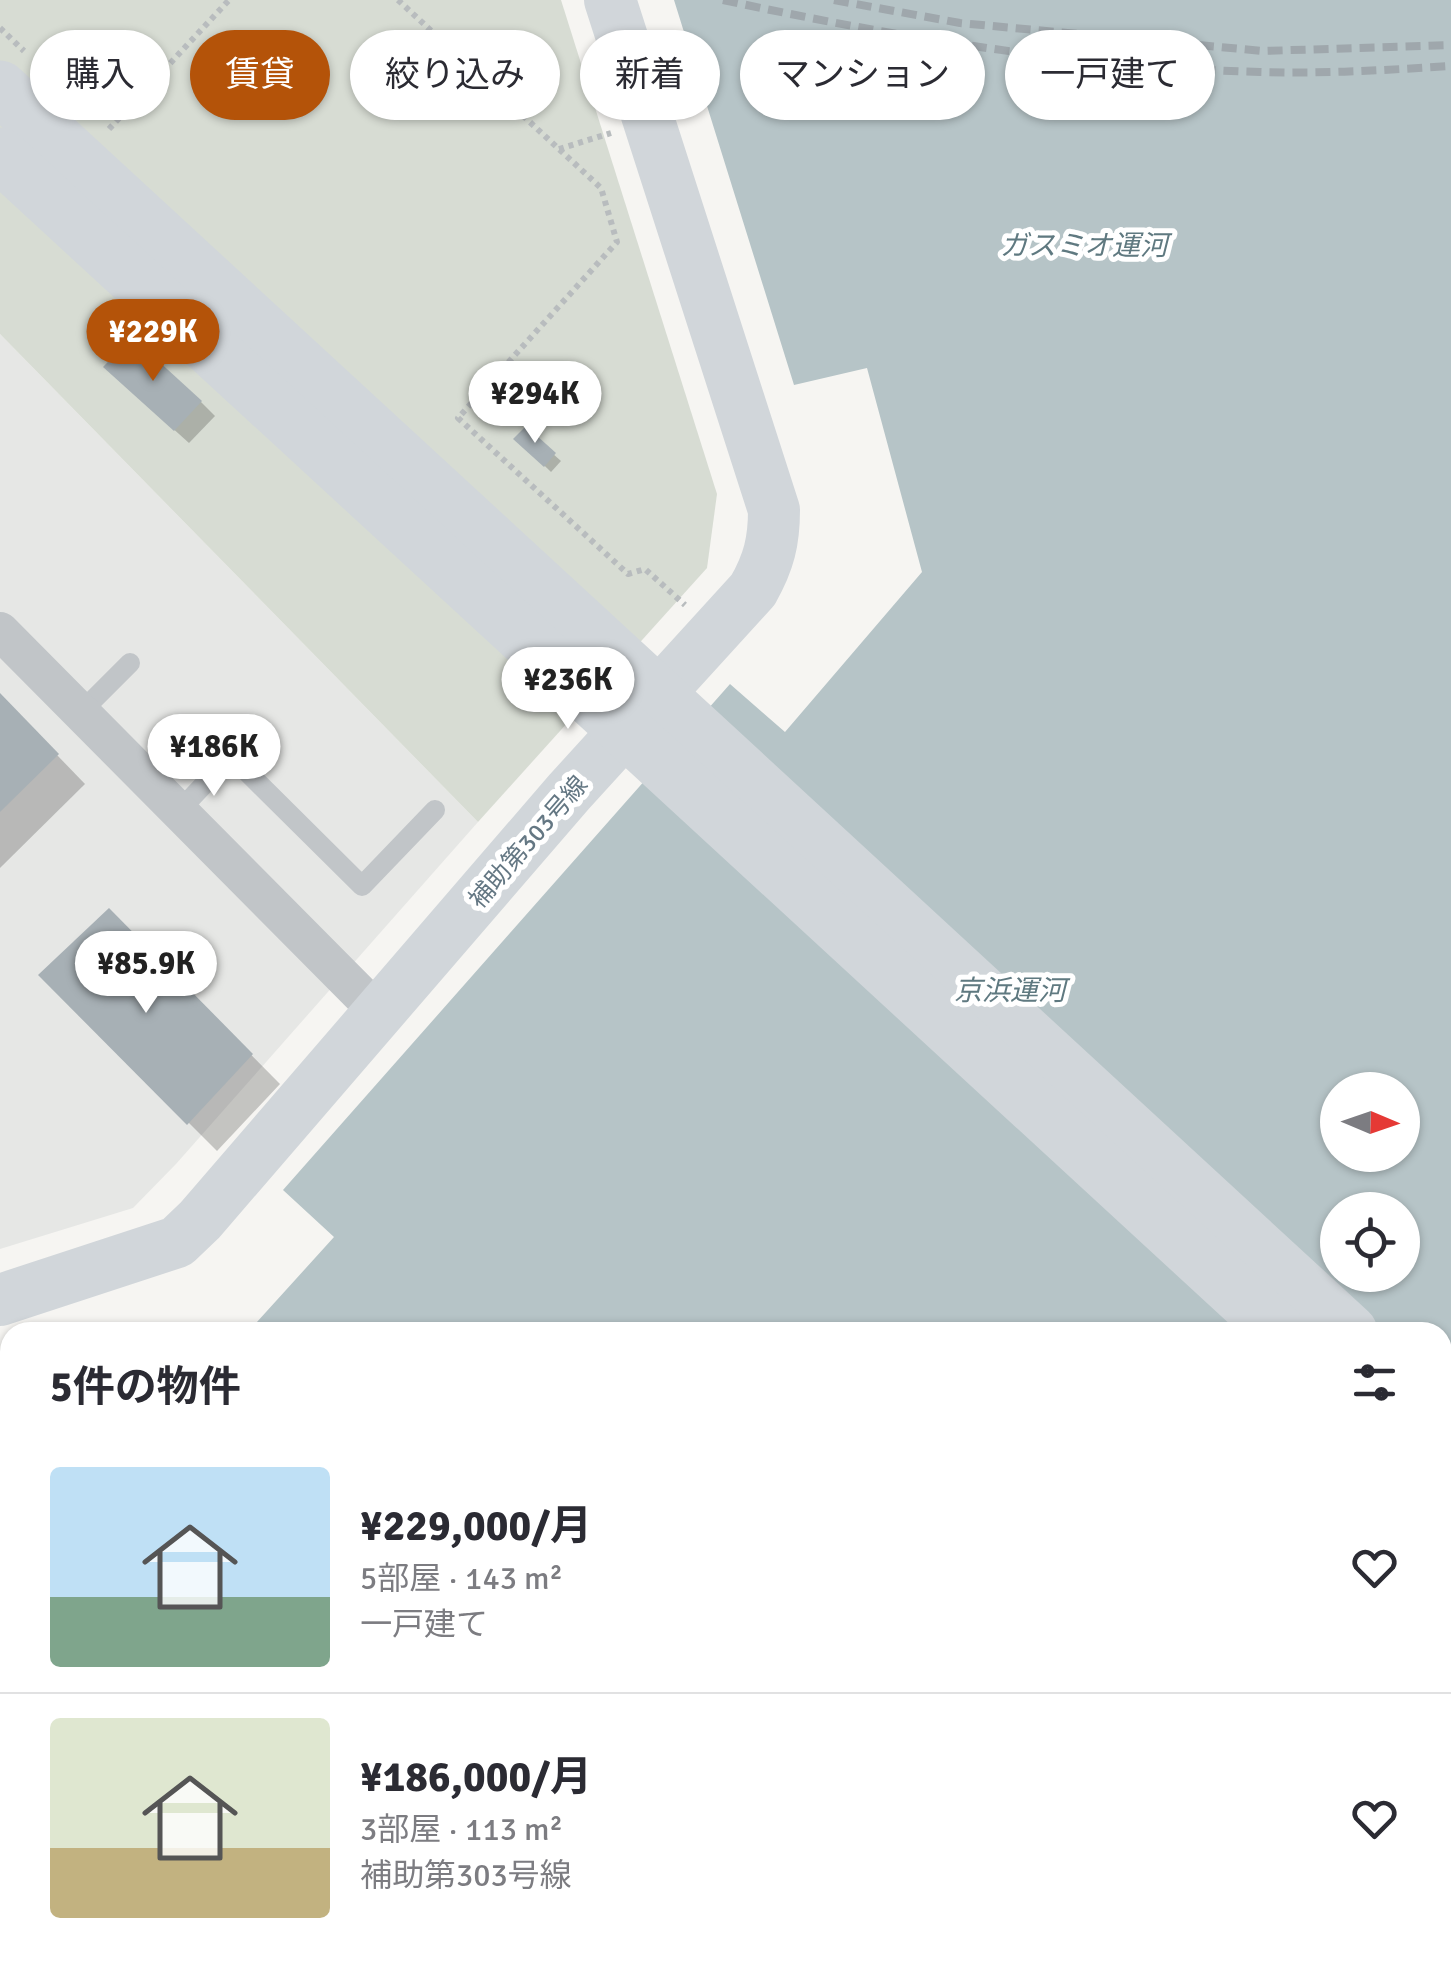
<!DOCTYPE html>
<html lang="ja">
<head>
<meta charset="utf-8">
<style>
  body { margin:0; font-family:Signika,"Noto Sans JP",sans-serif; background:#f7f7f7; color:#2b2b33; height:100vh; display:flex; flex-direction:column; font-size:38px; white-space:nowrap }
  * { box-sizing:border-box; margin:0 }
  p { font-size:32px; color:#7c7c81 }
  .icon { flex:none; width:55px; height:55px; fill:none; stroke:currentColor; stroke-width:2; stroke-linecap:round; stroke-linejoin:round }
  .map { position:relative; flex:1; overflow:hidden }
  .sheet { position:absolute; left:0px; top:1322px; width:1452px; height:642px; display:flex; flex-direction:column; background:#fff; border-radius:30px 30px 0 0; box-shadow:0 2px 8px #0004 }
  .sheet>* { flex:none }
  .top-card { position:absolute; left:30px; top:30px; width:1392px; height:90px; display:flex; gap:20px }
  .needle { width:65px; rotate:92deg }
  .tools { position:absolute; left:1320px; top:1072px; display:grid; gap:20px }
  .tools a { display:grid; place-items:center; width:100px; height:100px; border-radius:50%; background:#fff; box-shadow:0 2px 8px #0004; font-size:50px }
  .price { position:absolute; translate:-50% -85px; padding:0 22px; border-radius:35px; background:#fff; color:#222; font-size:32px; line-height:65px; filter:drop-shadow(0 2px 5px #0008) }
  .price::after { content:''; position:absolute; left:50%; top:60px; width:30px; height:22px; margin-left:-15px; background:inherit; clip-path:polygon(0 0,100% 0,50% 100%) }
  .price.on { background:#b45309; color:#fff }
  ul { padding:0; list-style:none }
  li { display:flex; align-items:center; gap:30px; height:250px; padding:0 50px }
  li+li { border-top:2px solid #e1e1e2 }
  li span { display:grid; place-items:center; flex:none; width:280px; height:200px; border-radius:10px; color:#555 }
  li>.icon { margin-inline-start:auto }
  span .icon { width:120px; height:120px; fill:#fffc; stroke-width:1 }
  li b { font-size:42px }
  h2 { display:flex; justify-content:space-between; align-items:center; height:120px; padding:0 50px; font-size:42px }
  .pill { padding:0 35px; border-radius:45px; background:#fff; box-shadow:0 2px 8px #0004; font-size:35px; line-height:90px }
  .pill.on { background:#b45309; color:#fff }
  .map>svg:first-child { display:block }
  .built { fill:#e6e7e5 }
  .green { fill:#d7dcd3 }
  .water { fill:#b6c4c7; fill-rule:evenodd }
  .shadow { fill:#0003 }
  .building { fill:#a7b0b5 }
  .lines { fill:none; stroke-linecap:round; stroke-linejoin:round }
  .path { stroke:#b8bcbe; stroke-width:6; stroke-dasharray:5 5; stroke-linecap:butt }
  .lane { stroke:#c1c5c8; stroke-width:20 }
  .street { stroke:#c1c5c8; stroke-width:38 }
  .secondary { stroke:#d1d6da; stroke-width:52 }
  .highway { stroke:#d1d6da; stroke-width:55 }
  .rail { stroke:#9fa7ac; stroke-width:8; stroke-dasharray:15 8; stroke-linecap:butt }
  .labels { text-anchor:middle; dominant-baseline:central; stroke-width:10; stroke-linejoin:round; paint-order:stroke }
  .street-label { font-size:25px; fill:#647783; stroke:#fff }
  .water-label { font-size:28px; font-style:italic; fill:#5f7980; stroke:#fff }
</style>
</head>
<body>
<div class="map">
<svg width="1451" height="1964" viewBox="0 0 1451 1964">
  <rect width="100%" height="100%" fill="#f6f5f2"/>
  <path class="built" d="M0,334l478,488 -302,342 -43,44 -133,41z"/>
  <path class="green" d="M0,0h561l156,494 -10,74 -229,254 -478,-488z"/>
  <path class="water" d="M674,0h777v1964h-1451v-543l10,-4v538h1432v-623h-1194l86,-95 -51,-47 447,-506 55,48 137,-160 -55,-204 -73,17zM1338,1090h64v65h-64zM1338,1210h64v65h-64z"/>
  <g class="shadow">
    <path d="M120,381l81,21 14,14 -26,27z"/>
    <path d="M526,430l35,31 -10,11 -34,-33z"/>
    <path d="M0,696l85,88 -85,84z"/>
    <path d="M109,911l171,173 -63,67 -176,-176z"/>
  </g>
  <g class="building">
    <path d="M132,337l70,64 -28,30 -71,-64z"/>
    <path d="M526,426l30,27 -12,14 -31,-28z"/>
    <path d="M0,693l59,61 -59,58z"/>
    <path d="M109,908l144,146 -66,71 -149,-150z"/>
  </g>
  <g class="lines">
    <g class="path">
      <path d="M398,0l203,188 16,54 -159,176 170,156 17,-5 40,36"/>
      <path d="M0,28l24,23"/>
      <path d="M109,129l120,-129"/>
      <path d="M559,149l52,-16"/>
    </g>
    <g class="lane">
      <path d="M81,712l49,-49"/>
      <path d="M179,811l52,-55 131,130 73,-76"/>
    </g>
    <path class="street" d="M0,631l381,384"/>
    <path class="secondary" d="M0,1300l177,-58 23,-22 369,-428 184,-202c16,-28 21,-49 21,-80l-164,-510"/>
    <g class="highway">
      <path d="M0,88l1350,1244"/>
      <path d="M0,155l1279,1177"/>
      <path d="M1442,1418l9,8"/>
      <path d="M1442,1483l9,8"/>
    </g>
    <g class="rail">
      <path d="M723,0c177,38 355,67 537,72 64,2 127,-2 191,-6"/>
      <path d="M834,0l126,23 303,28 188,-6"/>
    </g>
  </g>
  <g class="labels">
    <g class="street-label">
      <text transform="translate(528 842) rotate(-49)">補助第303号線</text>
    </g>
    <g class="water-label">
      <text x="1084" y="246">ガスミオ運河</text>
      <text x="1010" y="991">京浜運河</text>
    </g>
  </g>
</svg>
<div class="tools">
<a><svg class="needle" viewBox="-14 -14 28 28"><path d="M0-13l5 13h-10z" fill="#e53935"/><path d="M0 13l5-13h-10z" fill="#7c7c81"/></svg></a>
<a><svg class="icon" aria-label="locate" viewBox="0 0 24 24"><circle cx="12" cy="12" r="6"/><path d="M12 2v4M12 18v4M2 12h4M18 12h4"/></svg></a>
</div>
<b class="price on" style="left:153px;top:384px">¥229K</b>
<b class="price" style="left:535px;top:446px">¥294K</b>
<b class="price" style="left:568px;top:732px">¥236K</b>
<b class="price" style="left:214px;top:799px">¥186K</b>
<b class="price" style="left:146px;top:1016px">¥85.9K</b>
<div class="top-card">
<a class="pill">購入</a>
<a class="pill on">賃貸</a>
<a class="pill">絞り込み</a>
<a class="pill">新着</a>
<a class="pill">マンション</a>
<a class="pill">一戸建て</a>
</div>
<section class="sheet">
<h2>5件の物件<svg class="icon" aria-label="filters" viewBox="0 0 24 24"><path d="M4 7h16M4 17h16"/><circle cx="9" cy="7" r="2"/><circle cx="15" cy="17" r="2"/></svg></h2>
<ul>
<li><span style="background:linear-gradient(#bfe0f5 65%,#7fa58c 0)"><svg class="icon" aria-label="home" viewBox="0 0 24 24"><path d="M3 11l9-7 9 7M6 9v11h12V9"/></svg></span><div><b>¥229,000/月</b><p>5部屋 · 143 m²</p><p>一戸建て</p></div><svg class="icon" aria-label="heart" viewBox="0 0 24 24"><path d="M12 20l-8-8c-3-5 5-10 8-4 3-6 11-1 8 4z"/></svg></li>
<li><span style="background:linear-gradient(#dfe7d0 65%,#c2b280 0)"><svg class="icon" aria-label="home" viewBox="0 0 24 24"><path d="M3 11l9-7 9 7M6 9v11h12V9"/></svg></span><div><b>¥186,000/月</b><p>3部屋 · 113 m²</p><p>補助第303号線</p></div><svg class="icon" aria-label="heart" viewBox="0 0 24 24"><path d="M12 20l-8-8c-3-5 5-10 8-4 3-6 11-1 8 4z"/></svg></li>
</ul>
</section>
</div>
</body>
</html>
